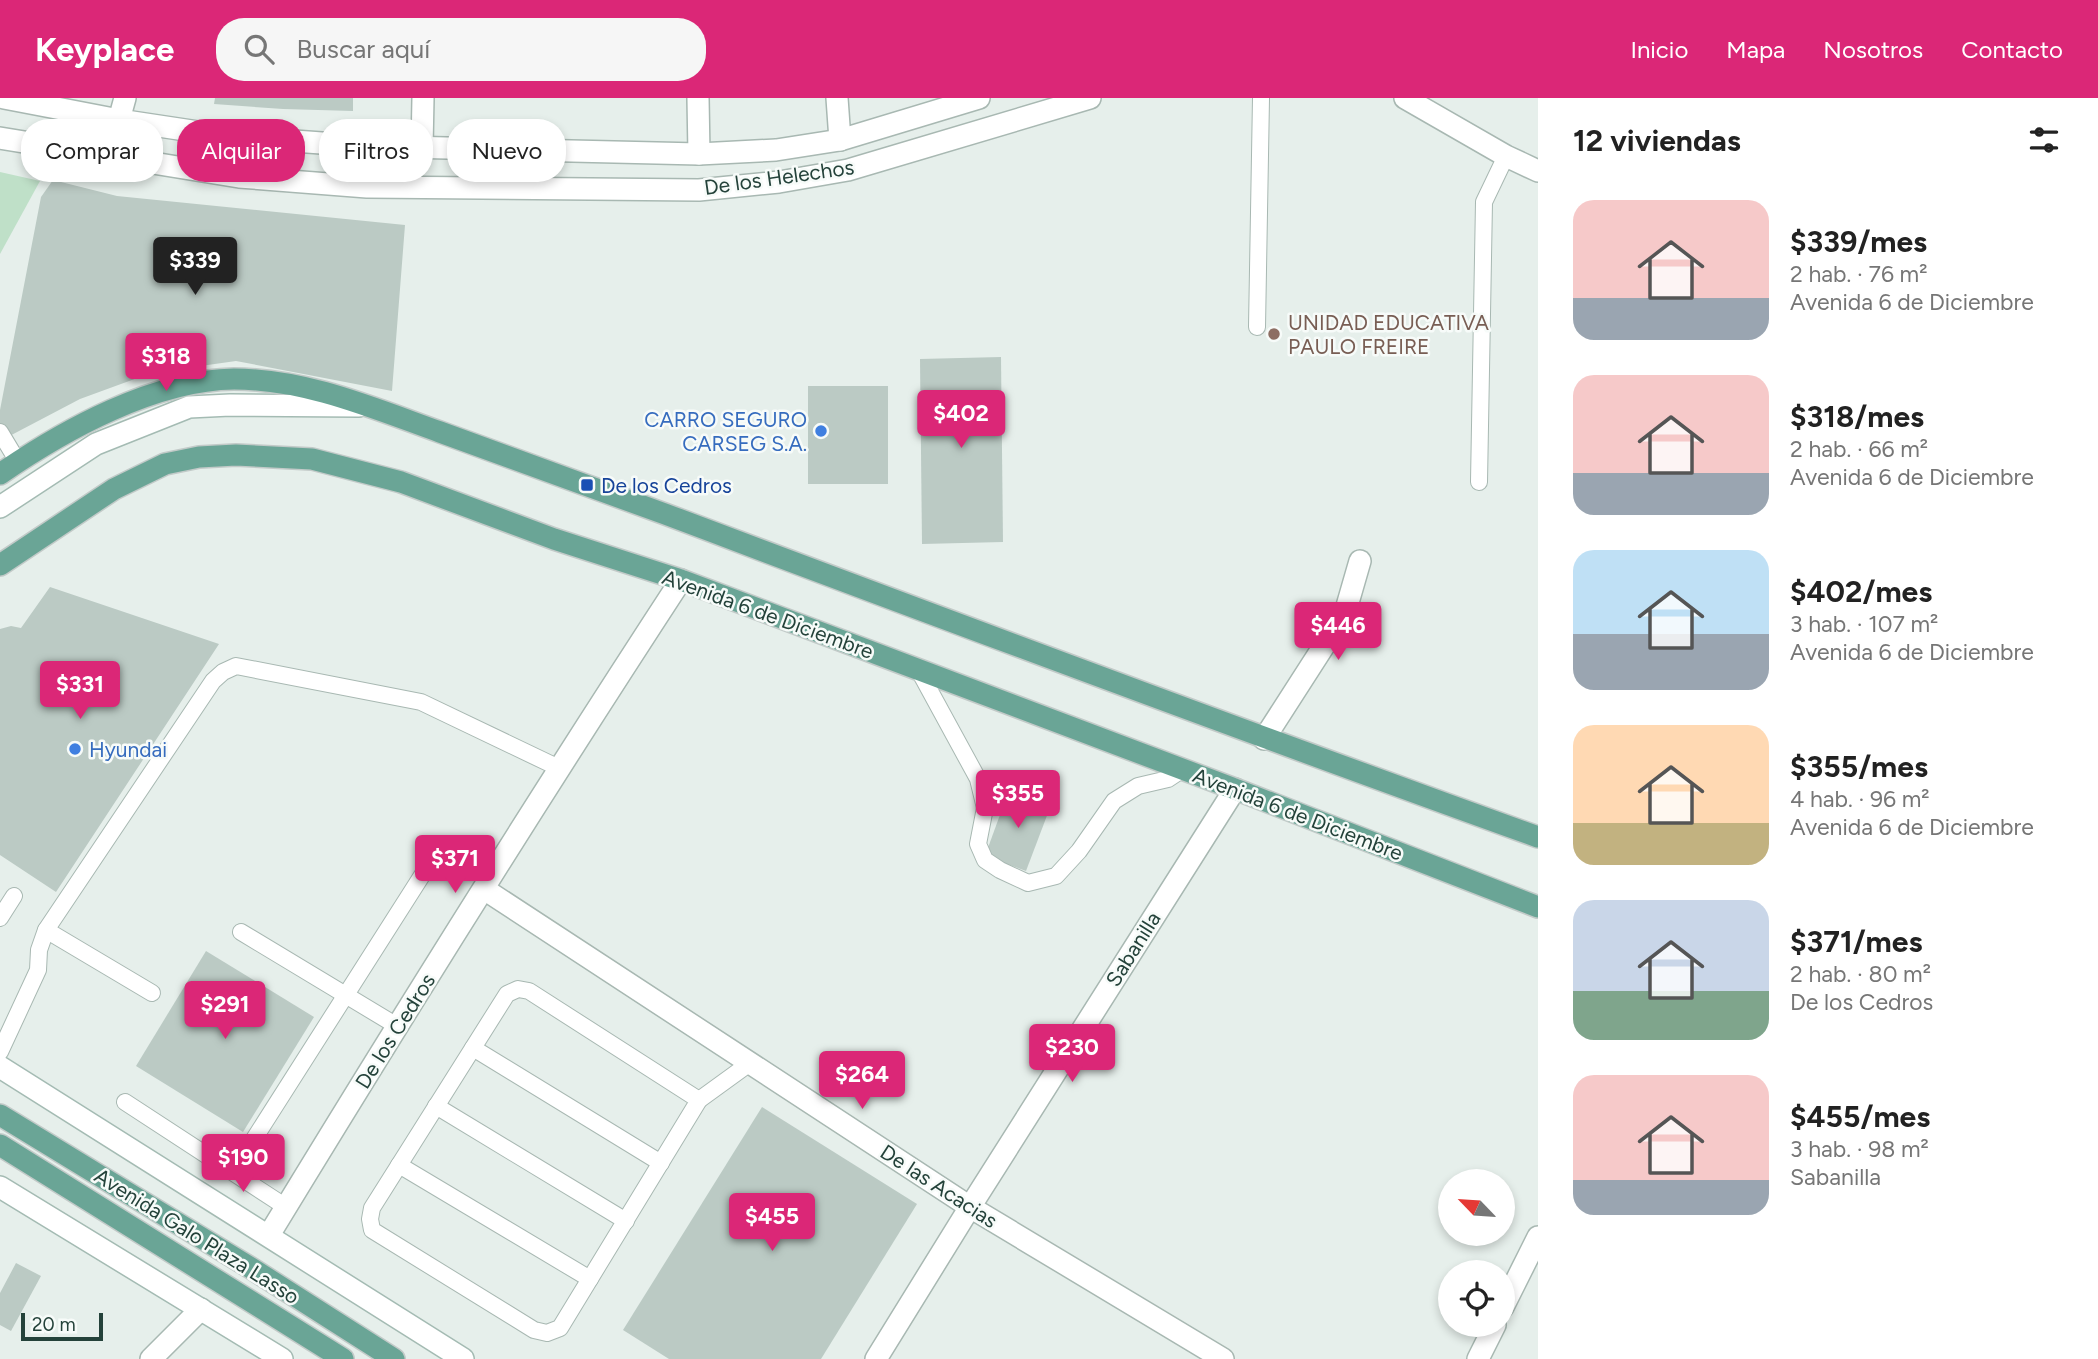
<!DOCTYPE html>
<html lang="es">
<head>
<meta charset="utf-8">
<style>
  body { margin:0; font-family:Figtree,sans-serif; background:#f6f6f6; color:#222; height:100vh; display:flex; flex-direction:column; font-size:26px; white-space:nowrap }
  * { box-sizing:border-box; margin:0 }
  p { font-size:23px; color:#767676 }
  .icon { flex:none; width:38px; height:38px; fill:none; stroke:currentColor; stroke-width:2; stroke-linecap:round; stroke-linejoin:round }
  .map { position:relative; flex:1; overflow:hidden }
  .drawer { display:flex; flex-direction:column; background:#fff; width:560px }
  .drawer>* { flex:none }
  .banner { position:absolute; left:21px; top:21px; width:665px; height:63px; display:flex; gap:14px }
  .needle { width:46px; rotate:295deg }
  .buttons { position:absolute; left:1438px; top:1071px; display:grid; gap:14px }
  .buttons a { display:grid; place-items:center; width:77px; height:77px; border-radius:50%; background:#fff; box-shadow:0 4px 10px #0003; font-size:35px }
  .scale { position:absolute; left:21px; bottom:18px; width:82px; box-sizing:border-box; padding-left:7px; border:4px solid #24423a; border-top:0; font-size:19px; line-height:24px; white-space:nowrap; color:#24423a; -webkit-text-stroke:5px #f7fbf9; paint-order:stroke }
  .price { position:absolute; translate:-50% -60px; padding:0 16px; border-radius:7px; background:#db2777; color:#fff; font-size:23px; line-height:46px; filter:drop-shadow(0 2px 4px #0008) }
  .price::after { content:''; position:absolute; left:50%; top:42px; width:21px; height:16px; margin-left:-10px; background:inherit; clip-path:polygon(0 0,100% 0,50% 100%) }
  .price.active { background:#222; color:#fff }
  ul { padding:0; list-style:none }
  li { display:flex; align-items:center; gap:21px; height:175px; padding:0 35px }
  li span { display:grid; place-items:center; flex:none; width:196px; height:140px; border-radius:21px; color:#555 }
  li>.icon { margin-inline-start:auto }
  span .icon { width:84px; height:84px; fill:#fffc; stroke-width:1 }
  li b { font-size:30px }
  h2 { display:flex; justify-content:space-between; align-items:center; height:84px; padding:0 35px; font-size:30px }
  .pill { padding:0 24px; border-radius:28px; background:#fff; box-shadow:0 4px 10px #0003; font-size:24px; line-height:63px }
  .pill.active { background:#db2777; color:#fff }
  header { display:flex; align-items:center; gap:42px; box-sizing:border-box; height:98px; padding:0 35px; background:#db2777; color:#fff }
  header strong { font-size:33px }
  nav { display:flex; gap:38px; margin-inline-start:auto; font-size:24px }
  .search { width:490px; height:63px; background:#f6f6f6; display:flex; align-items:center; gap:18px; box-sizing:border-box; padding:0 24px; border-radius:28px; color:#767676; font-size:26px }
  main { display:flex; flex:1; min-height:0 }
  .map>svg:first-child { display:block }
  .park { fill:#bfe0c8 }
  .building { fill:#bbcac4 }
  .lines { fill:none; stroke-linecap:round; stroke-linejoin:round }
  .service-casing { stroke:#a8b8b2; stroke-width:18 }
  .minor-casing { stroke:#a8b8b2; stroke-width:24 }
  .tertiary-casing { stroke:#a8b8b2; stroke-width:24 }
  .secondary-casing { stroke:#a4bbb3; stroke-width:24 }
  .primary-casing { stroke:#c2cac8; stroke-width:24 }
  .service { stroke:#fff; stroke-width:16 }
  .minor { stroke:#fff; stroke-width:21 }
  .tertiary { stroke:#fff; stroke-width:21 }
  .secondary { stroke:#fff; stroke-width:21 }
  .primary { stroke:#6aa596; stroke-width:21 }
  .education-dot { fill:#8d6e63; stroke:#f7fbf9; stroke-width:2.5 }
  .shop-dot { fill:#3f7fe0; stroke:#f7fbf9; stroke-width:2.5 }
  .transit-dot { fill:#1a4fb4; stroke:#f7fbf9; stroke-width:2.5 }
  .labels { text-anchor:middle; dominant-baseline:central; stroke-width:5; stroke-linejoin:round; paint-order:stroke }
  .street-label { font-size:21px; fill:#24423a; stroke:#f7fbf9 }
  .education-label { font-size:21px; fill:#785e54; stroke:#f7fbf9; text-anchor:start }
  .shop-label { font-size:21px; fill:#366cbe; stroke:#f7fbf9; text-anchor:end }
  .transit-label { font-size:21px; fill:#164399; stroke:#f7fbf9; text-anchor:start }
</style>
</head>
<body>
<header>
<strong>Keyplace</strong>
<div class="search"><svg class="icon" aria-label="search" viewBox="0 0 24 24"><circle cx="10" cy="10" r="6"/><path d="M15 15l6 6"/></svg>Buscar aquí</div>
<nav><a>Inicio</a><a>Mapa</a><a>Nosotros</a><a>Contacto</a></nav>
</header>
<main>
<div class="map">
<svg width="1538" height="1261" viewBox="0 0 1538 1261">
  <rect width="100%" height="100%" fill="#e6efeb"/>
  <path class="park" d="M0,74l40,9 -40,73z"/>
  <g class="building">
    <path d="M215,0h138v13l-70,-2 -69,-5z"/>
    <path d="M53,82l64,16 288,29 -13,166 -156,-30 -85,12 -71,26 -80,42v-31l41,-213z"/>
    <path d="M1001,259l2,185 -81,2 -2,-185z"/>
    <rect x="808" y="288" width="80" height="98"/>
    <path d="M50,489l169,57 -163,248 -56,-37v-226l11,-3 10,2z"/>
    <path d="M1009,692l42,15 -25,66 -41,-15z"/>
    <path d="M206,853l108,66 -71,115 -107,-66z"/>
    <path d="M762,1009l155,97 -96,155h-152l-46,-29z"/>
    <path d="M16,1165l25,13 -30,55 -11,-6v-32z"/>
  </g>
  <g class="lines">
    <g class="service-casing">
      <g id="service">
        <path d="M1257,229l4,-229"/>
        <path d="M0,334l18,30"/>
        <path d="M1479,384l5,-280 22,-46"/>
        <path d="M918,571l60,110 7,29 -7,36 7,16 15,10 28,13 28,-7 23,-25 35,-50 24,-15 30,-7 15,-10"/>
        <path d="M0,820l14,-22"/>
        <path d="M46,832l106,63"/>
        <path d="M241,834l156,94"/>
        <path d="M518,891l11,2 170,109 -139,228 -13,5 -13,-3 -162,-100 -2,-11 2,-11 135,-214z"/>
        <path d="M473,950l188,115"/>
        <path d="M0,954l38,-82 1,-20 7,-20 167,-249 10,-9 13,-6 185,36 138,66"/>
        <path d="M699,1002l51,-37"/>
        <path d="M125,1004l161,105"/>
        <path d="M436,1008l190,115"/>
        <path d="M399,1067l191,114"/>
        <path d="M233,1074l202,-317"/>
      </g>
    </g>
    <g class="minor-casing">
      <g id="minor">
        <path d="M698,0l1,56"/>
        <path d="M837,0l3,42"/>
        <path d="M1405,0l101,58 32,15"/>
        <path d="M119,22l6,-22"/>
        <path d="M422,49l1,-49"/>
        <path d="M1264,641l81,-126 15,-52"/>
        <path d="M484,791l486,318 253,152"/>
        <path d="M269,1137c134,-220 271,-439 412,-655"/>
        <path d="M1503,1209l35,-70"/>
        <path d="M151,1261l50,-50"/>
        <path d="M876,1261l94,-152 265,-418"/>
        <path d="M1478,1261l17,-34"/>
      </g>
    </g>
    <g class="tertiary-casing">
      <g id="tertiary">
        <path d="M4,0l115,22 106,16 138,10 336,8 77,-4 64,-10 139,-42"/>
        <path d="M0,40l239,39 128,10 332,3 80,-8 69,-12 242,-72"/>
      </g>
    </g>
    <g class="secondary-casing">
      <g id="secondary">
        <path d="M0,409l96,-63 93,-37 41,-2 129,1"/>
        <path d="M0,969l463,292"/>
        <path d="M0,1089l282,172"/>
      </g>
    </g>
    <g class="primary-casing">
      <g id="primary">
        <path d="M0,376c64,-44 154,-94 234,-95 72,0 139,29 206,53 75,27 150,54 225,82 290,109 581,218 873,323"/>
        <path d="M0,467l114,-76 51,-25 34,-7 37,-2 76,4 89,23 153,57 127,41 554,209 303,118"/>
        <path d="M0,1017l251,153 143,91"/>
        <path d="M0,1047l343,214"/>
      </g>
    </g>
    <use href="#service" class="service"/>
    <use href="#minor" class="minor"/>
    <use href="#tertiary" class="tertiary"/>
    <use href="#secondary" class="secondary"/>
    <use href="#primary" class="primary"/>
  </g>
  <circle class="education-dot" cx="1274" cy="236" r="7"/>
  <g class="shop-dot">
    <circle cx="821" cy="333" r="7"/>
    <circle cx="75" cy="651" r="7"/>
  </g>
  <rect class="transit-dot" x="580" y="380" width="14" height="14" rx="3.5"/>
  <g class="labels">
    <g class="street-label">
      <text transform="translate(779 79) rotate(-8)">De los Helechos</text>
      <text transform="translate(768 516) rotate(20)">Avenida 6 de Diciembre</text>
      <text transform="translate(1298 716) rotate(21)">Avenida 6 de Diciembre</text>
      <text transform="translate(1133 851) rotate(-58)">Sabanilla</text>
      <text transform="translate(395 933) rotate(-58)">De los Cedros</text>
      <text transform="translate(939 1088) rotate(33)">De las Acacias</text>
      <text transform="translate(197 1138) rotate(32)">Avenida Galo Plaza Lasso</text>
    </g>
    <g class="education-label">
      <text x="1288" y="224">UNIDAD EDUCATIVA<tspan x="1288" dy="24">PAULO FREIRE</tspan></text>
    </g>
    <g class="shop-label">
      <text x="807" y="321">CARRO SEGURO<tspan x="807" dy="24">CARSEG S.A.</tspan></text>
      <text x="89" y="651" text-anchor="start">Hyundai</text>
    </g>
    <g class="transit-label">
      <text x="601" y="387">De los Cedros</text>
    </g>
  </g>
</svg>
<div class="buttons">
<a><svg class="needle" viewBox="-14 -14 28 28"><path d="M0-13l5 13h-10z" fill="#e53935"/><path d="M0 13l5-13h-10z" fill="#767676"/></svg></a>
<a><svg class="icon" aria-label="locate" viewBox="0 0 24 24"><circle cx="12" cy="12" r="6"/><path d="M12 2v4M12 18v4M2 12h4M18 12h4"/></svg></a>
</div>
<div class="scale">20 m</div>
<b class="price active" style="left:195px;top:199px">$339</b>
<b class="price" style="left:166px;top:295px">$318</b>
<b class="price" style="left:961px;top:352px">$402</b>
<b class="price" style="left:1338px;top:564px">$446</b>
<b class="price" style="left:80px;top:623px">$331</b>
<b class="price" style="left:1018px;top:732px">$355</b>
<b class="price" style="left:455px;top:797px">$371</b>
<b class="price" style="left:225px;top:943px">$291</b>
<b class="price" style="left:1072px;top:986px">$230</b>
<b class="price" style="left:862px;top:1013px">$264</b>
<b class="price" style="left:243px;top:1096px">$190</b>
<b class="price" style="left:772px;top:1155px">$455</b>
<div class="banner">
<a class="pill">Comprar</a>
<a class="pill active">Alquilar</a>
<a class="pill">Filtros</a>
<a class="pill">Nuevo</a>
</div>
</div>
<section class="drawer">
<h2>12 viviendas<svg class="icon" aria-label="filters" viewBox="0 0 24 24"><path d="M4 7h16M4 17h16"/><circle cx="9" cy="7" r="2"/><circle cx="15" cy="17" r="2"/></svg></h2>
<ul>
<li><span style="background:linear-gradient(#f6c9c9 70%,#9aa5b1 0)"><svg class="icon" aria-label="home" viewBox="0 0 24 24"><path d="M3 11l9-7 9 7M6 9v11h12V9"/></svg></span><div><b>$339/mes</b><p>2 hab. · 76 m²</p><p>Avenida 6 de Diciembre</p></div></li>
<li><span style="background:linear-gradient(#f6c9c9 70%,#9aa5b1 0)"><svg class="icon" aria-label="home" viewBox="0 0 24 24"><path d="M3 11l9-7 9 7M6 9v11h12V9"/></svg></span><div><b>$318/mes</b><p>2 hab. · 66 m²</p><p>Avenida 6 de Diciembre</p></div></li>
<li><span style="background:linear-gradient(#bfe0f5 60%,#9aa5b1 0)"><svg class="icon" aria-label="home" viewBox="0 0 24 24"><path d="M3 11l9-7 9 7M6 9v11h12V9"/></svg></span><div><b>$402/mes</b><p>3 hab. · 107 m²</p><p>Avenida 6 de Diciembre</p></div></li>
<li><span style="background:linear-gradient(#ffd9b3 70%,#c2b280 0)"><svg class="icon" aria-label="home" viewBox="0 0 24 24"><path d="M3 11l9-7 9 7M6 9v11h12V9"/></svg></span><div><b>$355/mes</b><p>4 hab. · 96 m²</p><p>Avenida 6 de Diciembre</p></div></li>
<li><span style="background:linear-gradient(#c9d6e8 65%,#7fa58c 0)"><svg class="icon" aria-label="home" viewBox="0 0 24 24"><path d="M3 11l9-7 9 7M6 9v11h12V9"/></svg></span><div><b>$371/mes</b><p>2 hab. · 80 m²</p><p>De los Cedros</p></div></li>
<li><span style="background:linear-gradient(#f6c9c9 75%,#9aa5b1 0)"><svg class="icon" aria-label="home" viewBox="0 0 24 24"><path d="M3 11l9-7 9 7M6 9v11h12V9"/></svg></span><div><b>$455/mes</b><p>3 hab. · 98 m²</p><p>Sabanilla</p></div></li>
</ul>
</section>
</main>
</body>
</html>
